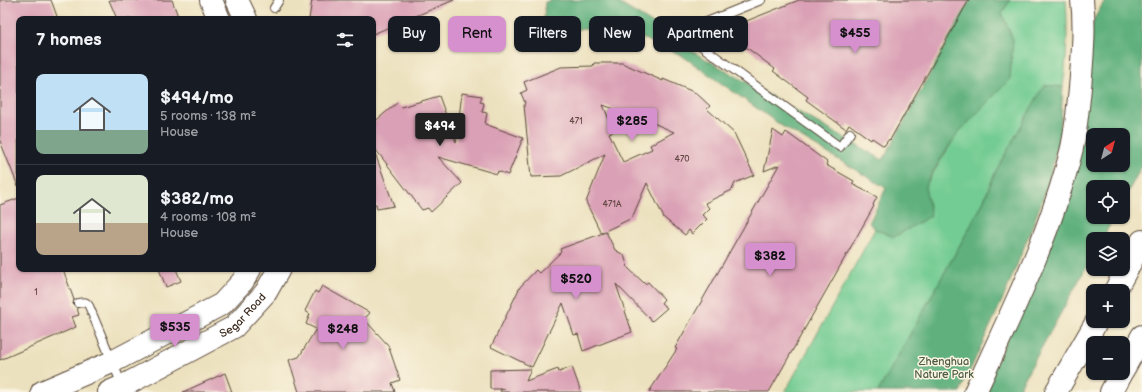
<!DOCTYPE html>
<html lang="en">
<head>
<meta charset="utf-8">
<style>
  body { margin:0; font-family:"Balsamiq Sans",sans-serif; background:#20242c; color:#f1f3f6; height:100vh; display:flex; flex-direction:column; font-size:15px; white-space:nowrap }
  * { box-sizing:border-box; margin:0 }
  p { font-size:13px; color:#9ea1a6 }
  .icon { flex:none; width:22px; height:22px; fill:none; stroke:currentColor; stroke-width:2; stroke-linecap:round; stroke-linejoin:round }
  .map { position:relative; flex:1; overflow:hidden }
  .panel { position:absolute; left:16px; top:16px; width:360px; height:256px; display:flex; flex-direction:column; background:#171b24; border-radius:8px; box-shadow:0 1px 3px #0004 }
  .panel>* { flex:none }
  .top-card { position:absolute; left:388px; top:16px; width:380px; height:36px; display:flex; gap:8px }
  .needle { width:26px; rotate:36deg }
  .buttons { position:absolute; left:1086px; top:128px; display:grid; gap:8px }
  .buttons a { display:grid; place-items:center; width:44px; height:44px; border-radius:8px; background:#171b24; box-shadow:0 1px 3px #0004; font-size:20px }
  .price { position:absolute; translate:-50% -34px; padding:0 9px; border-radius:4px; background:#d690ce; color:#111; font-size:13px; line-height:26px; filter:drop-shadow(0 1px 2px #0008) }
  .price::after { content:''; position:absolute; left:50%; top:24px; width:12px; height:9px; margin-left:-6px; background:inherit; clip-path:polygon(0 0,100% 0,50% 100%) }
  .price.on { background:#222; color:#fff }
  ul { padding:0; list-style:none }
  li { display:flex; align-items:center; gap:12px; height:100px; padding:0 20px }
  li+li { border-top:1px solid #363941 }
  li span { display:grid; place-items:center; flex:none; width:112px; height:80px; border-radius:8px; color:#555 }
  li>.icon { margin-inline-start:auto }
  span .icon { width:48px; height:48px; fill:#fffc; stroke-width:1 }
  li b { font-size:17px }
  h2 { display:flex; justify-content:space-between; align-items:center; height:48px; padding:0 20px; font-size:17px }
  .tag { padding:0 14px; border-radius:8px; background:#171b24; box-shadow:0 1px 3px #0004; font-size:14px; line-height:36px }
  .tag.on { background:#d690ce; color:#111 }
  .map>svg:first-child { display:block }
  .green { fill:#73cc93; stroke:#577b58 }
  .forest { fill:#5eb07d; stroke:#4c6d4e; fill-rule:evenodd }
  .building { fill:#daa0b5; fill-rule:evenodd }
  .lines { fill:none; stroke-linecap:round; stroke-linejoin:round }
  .lane-casing { stroke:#564536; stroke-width:10 }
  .secondary-casing { stroke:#564536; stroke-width:24 }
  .highway-casing { stroke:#564536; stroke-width:24 }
  .lane { stroke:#fff; stroke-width:8 }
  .secondary { stroke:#fff; stroke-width:22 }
  .highway { stroke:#fff; stroke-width:22 }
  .labels { text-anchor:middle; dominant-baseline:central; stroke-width:3; stroke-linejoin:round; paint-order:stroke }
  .number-label { font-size:9px; fill:#634844 }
  .street-label { font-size:11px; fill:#3b2a1e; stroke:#fcf5e5 }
  .park-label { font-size:11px; fill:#4c5b41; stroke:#fcf5e5 }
</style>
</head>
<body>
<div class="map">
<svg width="1142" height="392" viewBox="0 0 1142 392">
  <rect width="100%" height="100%" fill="#fcf5e5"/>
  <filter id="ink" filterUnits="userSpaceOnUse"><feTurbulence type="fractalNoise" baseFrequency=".025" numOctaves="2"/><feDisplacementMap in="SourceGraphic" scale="8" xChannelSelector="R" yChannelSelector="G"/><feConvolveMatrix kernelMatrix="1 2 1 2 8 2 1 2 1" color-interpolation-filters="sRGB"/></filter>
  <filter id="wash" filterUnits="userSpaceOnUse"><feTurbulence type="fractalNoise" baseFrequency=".012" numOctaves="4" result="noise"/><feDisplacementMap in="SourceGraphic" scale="16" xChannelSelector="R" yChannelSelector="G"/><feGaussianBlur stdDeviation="0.9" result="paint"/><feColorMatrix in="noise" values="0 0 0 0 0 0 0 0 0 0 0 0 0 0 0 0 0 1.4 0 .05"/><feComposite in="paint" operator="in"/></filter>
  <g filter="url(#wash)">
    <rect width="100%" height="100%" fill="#ece1be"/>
    <path class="green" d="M1010,0h56c2,30 1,57 -3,87l-19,-1 -48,85 -15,36 -103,185h-93l90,-163 19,8 63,-103 13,-13 43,-81 -11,-27z"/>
    <g class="forest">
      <path d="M552,0h62l46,28 14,13 209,119 87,-160h40l-8,13 11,27 -3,39 -53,55 -23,36 -9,16 6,30 -37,21 -19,-8 -6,-6 17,-35 -104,-62 -101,-71 -39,-17 -32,-8 -30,-1 -37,2 2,-29z"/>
      <path d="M1105,0h37v166l-19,35v-14h-30v30h21l-12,22h-9v16l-76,137h-35l49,-104 63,-269zM1093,135h30v30h-30z"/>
      <path d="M1044,85l19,2 -3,47 -12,51 -19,50 -24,59 -45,98h-82l103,-185 15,-36z"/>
    </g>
    <g id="blocks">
      <g class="building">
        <path d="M0,0h51l7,19h-39l-1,167 -18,-45z"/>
        <path d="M109,0h63l7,19h-62z"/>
        <path d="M312,0h142l-81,34v-15h-64z"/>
        <path d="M799,0h170l-79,140 -1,-1 -5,7 -12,-8 -1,2 -22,-16 -3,5 -40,-29 2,-3 -35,-26 2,-2 -49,-37 18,-8v-2z"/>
        <path d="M594,63h28l41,18v-2l33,14 14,13 -3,3 27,24 20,42 -19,8 -3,7 -27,13 4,5 -7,7 5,4 -15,15 -3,-4 -4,5 -21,-17 -17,-35 -15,35 -31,15 -15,-31 19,-48 -44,22 -30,1 -7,-72 1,-2 -4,-10 6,-3 -3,-8 37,-15 32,-1zM603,105l48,17 23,10 -24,13 2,4 -29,13 -14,-29 5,-2z"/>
        <path d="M462,93l20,3 -2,6 4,1 -2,9 5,1 -2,11 38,14 -15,37 -10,-4 -1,3 -59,-17 24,26 -31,29 -3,-4 -6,2 -49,-64v-23l24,-20 4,4 38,-11 17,46z"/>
        <path d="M773,130l10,7 3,-5 41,30 -1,3 28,16 -2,3 25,13 -4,8 1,1 -105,186h-120l28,-43 -2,-1 104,-183 -15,6z"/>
        <path d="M373,153h2l19,53 -17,3 -1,-5h-3z"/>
        <path d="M19,198v71h44l11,31 -1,4 4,4 2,7 -7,2 4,10 -76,33v-155z"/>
        <path d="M606,232l9,18 9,5 4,13 17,16 3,-2 16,17 -3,4 6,5 -15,13 -36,-37 16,48 -49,19 -5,-17 -4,1 -11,-32 -31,64 -41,-20 29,-60 16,-17 3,3 22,-21 -1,-3z"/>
        <path d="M159,269h17l5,12 -15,6z"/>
        <path d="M322,286l48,27 -6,6 24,26 12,35 -8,3 3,9h-96l-10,-32 10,-3 17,-28 -10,-5 4,-10 -5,-3 10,-20 3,2z"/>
        <path d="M572,367l9,25h-80l-1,-2 5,-1h-15v-19l41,-1 -5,12 32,-12 1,3z"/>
        <path d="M225,373l7,19h-49z"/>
      </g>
    </g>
  </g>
  <g filter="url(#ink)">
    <use href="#blocks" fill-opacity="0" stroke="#564536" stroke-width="1"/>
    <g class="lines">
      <g class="lane-casing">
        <g id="lane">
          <path d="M274,8l5,-8"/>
          <path d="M682,32l158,115 10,-14"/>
          <path d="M682,32l79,-32"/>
          <path d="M78,303c6,-1 8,-2 11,3l33,79"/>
        </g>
      </g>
      <g class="secondary-casing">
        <g id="secondary">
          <path d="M211,0l8,19"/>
          <path d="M237,0l9,19"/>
          <path d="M42,392l70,-30 110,-58 21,-23 7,-12"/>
          <path id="s1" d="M109,392l14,-6 111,-59 32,-35 13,-23"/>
        </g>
      </g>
      <g class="highway-casing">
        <g id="highway">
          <path d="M1115,291l27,-50"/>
          <path d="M1123,370l19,-34"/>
          <path d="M975,392c37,-80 76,-159 97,-244 5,-24 7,-49 9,-72 2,-25 4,-51 1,-76"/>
          <path d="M1056,392l41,-71"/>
          <path d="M1111,392l10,-19"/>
        </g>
      </g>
      <use href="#lane" class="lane"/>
      <use href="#secondary" class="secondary"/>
      <use href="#highway" class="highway"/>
    </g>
  </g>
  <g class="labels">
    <g class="number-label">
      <text x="576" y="121">471</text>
      <text x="682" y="159">470</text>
      <text x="612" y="204">471A</text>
      <text x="36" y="292">1</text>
    </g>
    <g class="street-label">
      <text stroke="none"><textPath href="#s1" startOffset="155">Segar Road</textPath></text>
    </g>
    <g class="park-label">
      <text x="944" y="361">Zhenghua<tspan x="944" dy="13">Nature Park</tspan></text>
    </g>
  </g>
</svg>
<div class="buttons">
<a><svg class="needle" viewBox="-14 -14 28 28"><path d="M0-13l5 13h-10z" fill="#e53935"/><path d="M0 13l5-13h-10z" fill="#9ea1a6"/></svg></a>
<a><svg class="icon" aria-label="locate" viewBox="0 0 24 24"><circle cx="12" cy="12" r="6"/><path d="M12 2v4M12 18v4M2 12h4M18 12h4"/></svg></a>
<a><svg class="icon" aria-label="layers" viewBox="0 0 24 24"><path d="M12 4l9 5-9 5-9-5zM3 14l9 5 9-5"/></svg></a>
<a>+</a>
<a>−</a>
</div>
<b class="price" style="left:855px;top:54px">$455</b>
<b class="price" style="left:632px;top:142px">$285</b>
<b class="price on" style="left:440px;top:147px">$494</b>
<b class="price" style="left:770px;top:277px">$382</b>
<b class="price" style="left:576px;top:300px">$520</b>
<b class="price" style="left:175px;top:348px">$535</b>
<b class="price" style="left:343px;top:350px">$248</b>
<div class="top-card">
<a class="tag">Buy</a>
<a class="tag on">Rent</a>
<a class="tag">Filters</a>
<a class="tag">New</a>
<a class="tag">Apartment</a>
</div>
<section class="panel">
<h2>7 homes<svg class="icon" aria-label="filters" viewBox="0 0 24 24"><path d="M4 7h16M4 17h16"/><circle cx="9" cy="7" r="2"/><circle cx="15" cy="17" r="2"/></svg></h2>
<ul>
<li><span style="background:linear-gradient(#bfe0f5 70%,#7fa58c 0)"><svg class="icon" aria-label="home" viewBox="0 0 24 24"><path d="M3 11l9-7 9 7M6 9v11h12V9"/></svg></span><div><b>$494/mo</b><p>5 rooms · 138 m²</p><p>House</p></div></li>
<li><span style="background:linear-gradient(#dfe7d0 60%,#b9a48a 0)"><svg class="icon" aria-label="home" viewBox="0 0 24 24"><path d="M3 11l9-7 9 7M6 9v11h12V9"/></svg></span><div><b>$382/mo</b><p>4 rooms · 108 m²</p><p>House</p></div></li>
</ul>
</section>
</div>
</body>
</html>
